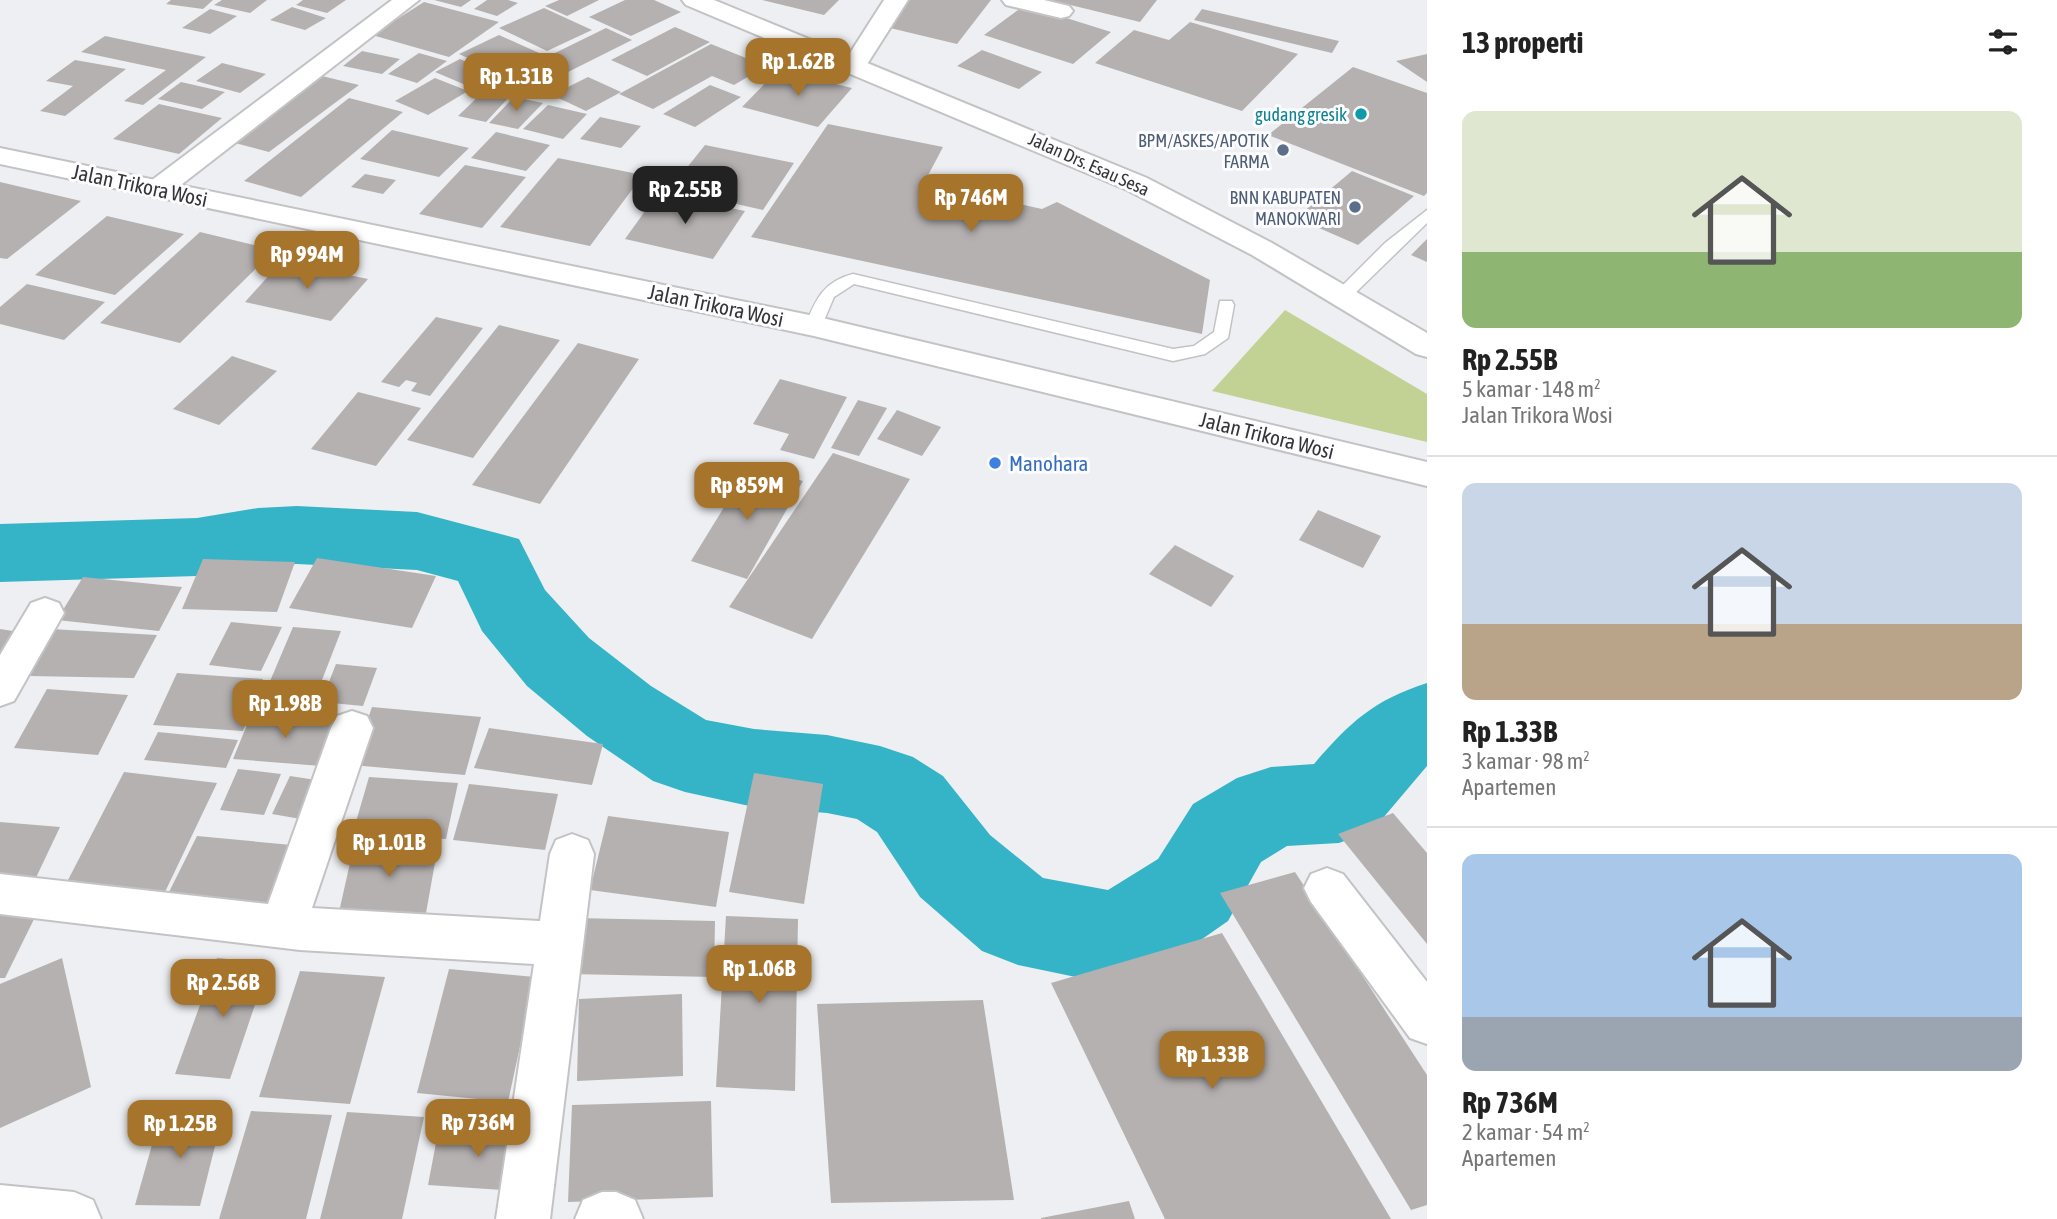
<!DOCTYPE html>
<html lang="id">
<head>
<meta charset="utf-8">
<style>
  body { margin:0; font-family:"Asap Condensed",sans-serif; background:#f6f6f6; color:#222; height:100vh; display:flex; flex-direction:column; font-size:26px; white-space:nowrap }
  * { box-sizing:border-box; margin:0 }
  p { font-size:23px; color:#767676 }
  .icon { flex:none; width:38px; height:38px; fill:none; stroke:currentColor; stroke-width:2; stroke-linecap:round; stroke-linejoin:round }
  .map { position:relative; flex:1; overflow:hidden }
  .drawer { display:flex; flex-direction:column; background:#fff; width:630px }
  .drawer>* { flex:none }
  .price { position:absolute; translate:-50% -60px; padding:0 16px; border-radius:14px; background:#a7742c; color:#fff; font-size:23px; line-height:46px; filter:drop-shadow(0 2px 4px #0008) }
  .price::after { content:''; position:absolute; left:50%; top:42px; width:21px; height:16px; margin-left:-10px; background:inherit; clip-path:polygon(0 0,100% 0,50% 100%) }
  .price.selected { background:#222; color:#fff }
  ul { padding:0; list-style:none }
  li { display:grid; align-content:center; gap:14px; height:371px; padding:0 35px }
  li+li { border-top:2px solid #e0e0e0 }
  li span { display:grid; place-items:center; height:217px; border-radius:14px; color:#555 }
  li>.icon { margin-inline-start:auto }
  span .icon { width:126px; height:126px; fill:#fffc; stroke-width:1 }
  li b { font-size:30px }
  h2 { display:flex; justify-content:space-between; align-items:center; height:84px; padding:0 35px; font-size:30px }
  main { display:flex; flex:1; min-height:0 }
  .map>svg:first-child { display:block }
  .green { fill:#c1d294 }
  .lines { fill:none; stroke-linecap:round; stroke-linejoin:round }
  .river { fill:#36b4c7; fill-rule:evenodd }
  .building { fill:#b5b1b0 }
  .lane-casing { stroke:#c3c3c6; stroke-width:3 }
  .street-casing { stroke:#c3c3c6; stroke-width:4 }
  .secondary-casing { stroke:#c3c3c6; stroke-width:4 }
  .highway-casing { stroke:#c3c3c6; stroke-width:4 }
  .lane { fill:#fff; fill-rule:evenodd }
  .street { fill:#fff; fill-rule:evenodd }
  .secondary { fill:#fff; fill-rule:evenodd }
  .highway { fill:#fff; fill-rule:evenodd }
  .culture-dot { fill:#0f9aa8; stroke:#fcfcff; stroke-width:2.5 }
  .service-dot { fill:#5c6f8a; stroke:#fcfcff; stroke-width:2.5 }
  .shop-dot { fill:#3f7fe0; stroke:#fcfcff; stroke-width:2.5 }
  .labels { text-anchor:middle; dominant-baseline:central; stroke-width:6; stroke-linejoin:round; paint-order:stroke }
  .far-culture-label { font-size:18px; fill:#0d838f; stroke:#fcfcff; text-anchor:end }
  .far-service-label { font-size:18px; fill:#4e5e75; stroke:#fcfcff; text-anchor:end }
  .far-street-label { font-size:18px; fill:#353537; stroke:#fcfcff }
  .street-label { font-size:21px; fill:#353537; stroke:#fcfcff }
  .shop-label { font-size:21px; fill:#366cbe; stroke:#fcfcff; text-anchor:start }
</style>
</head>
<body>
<main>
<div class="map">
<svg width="1427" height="1219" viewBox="0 0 1427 1219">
  <rect width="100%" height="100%" fill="#eeeff2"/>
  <path class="green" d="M1285,310l142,84v48l-215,-51z"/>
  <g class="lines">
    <path class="river" d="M297,506l120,6 102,27 26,51 44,48 62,48 55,34 48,9 73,6 53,11 33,11 30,19 47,59 53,43 65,12 50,-31 35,-55 44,-26 34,-11 43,-3c36,-42 60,-64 113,-81v83l-55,65 -33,12 -52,3 -26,16 -33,59 -73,51 -36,14 -101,-21 -36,-14 -62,-54 -43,-65 -20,-13 -30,-6 -73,-6 -69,-15 -32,-11 -66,-45 -60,-50 -45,-55 -24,-50 -41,-11 -120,-6 -39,2 -61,10 -197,6v-58l197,-6 61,-10z"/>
  </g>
  <g class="building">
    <path d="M171,0h42l-10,9 -37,-5z"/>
    <path d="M222,0h45l-17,13 -36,-8z"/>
    <path d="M303,0h43l-19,13 -31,-8z"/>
    <path d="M434,0h37l-10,7z"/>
    <path d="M487,0h21l10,3 -21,13 -23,-7z"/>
    <path d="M559,0h40l-32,16 -22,-10z"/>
    <path d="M625,0h29l27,12 -50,24 -42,-19z"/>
    <path d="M762,0h77l-15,15z"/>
    <path d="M908,0h83l-34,44 -67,-16z"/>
    <path d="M1050,0h107l-17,22z"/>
    <path d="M424,2l75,20 -50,35 -77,-22z"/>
    <path d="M1025,5l86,27 -38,32 -89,-29z"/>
    <path d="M292,7l34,11 -21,12 -35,-10z"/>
    <path d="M544,8l48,22 -45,21 -48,-23z"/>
    <path d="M210,9l27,7 -27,18 -28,-6z"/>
    <path d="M1202,9l137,32 -7,12 -138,-33z"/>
    <path d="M1190,22l108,32 -56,57 -147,-48 39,-33 35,10z"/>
    <path d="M675,27l35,15 -63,34 -36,-16z"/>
    <path d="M606,28l26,12 -104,52 -26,-13z"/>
    <path d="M499,35l40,18 -39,20 -41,-19z"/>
    <path d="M105,36l101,21 -63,48 -19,-4 42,-31 -85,-18z"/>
    <path d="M711,44l55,22 -32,19 -22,-9 -59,33 -34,-15z"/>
    <path d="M982,50l60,22 -23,17 -62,-23z"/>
    <path d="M362,51l38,8 -18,15 -39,-8z"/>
    <path d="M419,53l28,8 -30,22 -29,-9z"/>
    <path d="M1427,54v28l-31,-21z"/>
    <path d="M460,59l32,14 -24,13 -33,-14z"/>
    <path d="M75,60l51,9 -61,47 -25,-5 33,-25 -27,-5z"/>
    <path d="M222,63l44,11 -26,19 -44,-12z"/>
    <path d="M1353,67l74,26v100l-3,3 -156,-61z"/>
    <path d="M778,70l74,18 -34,39 -76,-20z"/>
    <path d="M322,76l37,9 -90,67 -38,-10z"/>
    <path d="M588,77l33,15 -35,19 -34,-16z"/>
    <path d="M435,78l33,13 -40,24 -33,-14z"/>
    <path d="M181,82l44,10 -23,17 -44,-10z"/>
    <path d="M710,85l31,12 -46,30 -32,-13z"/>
    <path d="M485,90l26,5 -25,27 -28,-6z"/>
    <path d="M514,97l29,6 -25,26 -29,-6z"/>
    <path d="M349,98l54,14 -102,85 -57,-16z"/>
    <path d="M159,104l63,14 -43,36 -66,-15z"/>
    <path d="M548,105l39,9 -24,25 -40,-10z"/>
    <path d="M600,117l41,9 -20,22 -41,-9z"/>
    <path d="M828,124l115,23 -19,36 118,26 15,-7 153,78 -8,54 -451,-97z"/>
    <path d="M392,130l77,18 -30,29 -79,-18z"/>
    <path d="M496,132l54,13 -24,26 -55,-13z"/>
    <path d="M705,145l89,18 -31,47 -93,-21z"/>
    <path d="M558,158l85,17 -53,71 -90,-19z"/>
    <path d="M465,165l61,12 -44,51 -63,-14z"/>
    <path d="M1352,171l62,25 -56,49 -62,-27z"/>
    <path d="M365,174l31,6 -13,14 -32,-7z"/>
    <path d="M0,182l81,19 -74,58 -7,-1z"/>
    <path d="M658,193l87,18 -32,48 -88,-20z"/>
    <path d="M107,216l77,18 -69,61 -80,-20z"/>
    <path d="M200,232l75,18 -95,93 -80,-20z"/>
    <path d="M1427,239v23l-16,-7z"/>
    <path d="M282,261l86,18 -37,42 -86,-19z"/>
    <path d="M27,284l78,18 -41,38 -64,-16v-17z"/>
    <path d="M436,317l47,11 -53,68 -19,-5 6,-8 -11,-3 -7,7 -18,-5z"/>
    <path d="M499,325l61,15 -87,118 -66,-18z"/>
    <path d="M578,343l61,16 -99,145 -68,-19z"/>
    <path d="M232,356l45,15 -58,54 -46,-16z"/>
    <path d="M780,379l67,18 -33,62 -34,-9 9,-16 -36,-10z"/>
    <path d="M358,392l63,16 -45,58 -65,-17z"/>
    <path d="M858,400l29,8 -28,48 -28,-8z"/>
    <path d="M897,410l44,17 -19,29 -45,-17z"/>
    <path d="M833,453l77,26 -98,160 -83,-32z"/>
    <path d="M750,465l53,16 -56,98 -56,-18z"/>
    <path d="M1318,510l63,26 -18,32 -64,-28z"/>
    <path d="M1175,545l59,31 -23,31 -62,-33z"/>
    <path d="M317,558l119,18 -24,52 -123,-20z"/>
    <path d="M203,559l92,3 -18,50 -95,-3z"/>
    <path d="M83,577l99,10 -23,44 -102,-11z"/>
    <path d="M231,622l51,5 -21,44 -52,-6z"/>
    <path d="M293,627l48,4 -26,67 -50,-5z"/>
    <path d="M0,629l32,5 -32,46z"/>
    <path d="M51,629l106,6 -23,43 -105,-2z"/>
    <path d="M336,664l41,4 -14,38 -42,-4z"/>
    <path d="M177,673l86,6 -20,52 -90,-6z"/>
    <path d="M47,689l81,6 -30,60 -84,-7z"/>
    <path d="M372,707l109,10 -16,58 -113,-10z"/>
    <path d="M251,715l85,5 -15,46 -88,-7z"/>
    <path d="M489,728l114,16 -11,41 -118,-17z"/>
    <path d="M158,732l80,8 -12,28 -82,-8z"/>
    <path d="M238,769l43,5 -17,41 -44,-5z"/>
    <path d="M124,772l93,11 -52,109 -97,-12z"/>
    <path d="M754,773l69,11 -19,120 -75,-12z"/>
    <path d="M290,776l39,6 -17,39 -40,-7z"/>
    <path d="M369,777l89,6 -12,56 -93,-7z"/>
    <path d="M469,784l89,10 -13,56 -92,-10z"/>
    <path d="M1393,813l34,40v91l-89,-110z"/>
    <path d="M608,816l121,16 -13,75 -126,-17z"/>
    <path d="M0,822l60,5 -27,57 -33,-3z"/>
    <path d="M197,836l105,10 -26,67 -111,-13z"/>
    <path d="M354,845l84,1 -12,67 -87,-1z"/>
    <path d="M1295,872l132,203v130l-16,5 -191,-317z"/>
    <path d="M0,907l38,4 -33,67h-5z"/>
    <path d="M726,916l72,3 -3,172 -79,-4z"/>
    <path d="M576,918l139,3 -1,56 -145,-3z"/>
    <path d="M1222,933l169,286h-226l-114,-236z"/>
    <path d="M62,958l29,129 -91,41v-144z"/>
    <path d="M217,958l52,5 -39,116 -55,-5z"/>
    <path d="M449,969l86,8 -27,125 -91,-9z"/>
    <path d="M300,971l85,6 -35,127 -91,-7z"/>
    <path d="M682,994l1,82 -106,5 2,-82z"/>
    <path d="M983,1000l31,200 -183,3 -14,-199z"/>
    <path d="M711,1101l2,96 -145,5 4,-97z"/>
    <path d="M251,1111l81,4 -26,104h-87z"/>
    <path d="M347,1112l77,5 -22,102h-82z"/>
    <path d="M161,1113l62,1 -23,92 -65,-1z"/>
    <path d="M439,1127l88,5 -9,59 -90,-6z"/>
    <path d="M1129,1201l6,18h-94v-1z"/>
  </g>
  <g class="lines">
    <g class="lane-casing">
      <g id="lane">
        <path d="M1427,210v13l-79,77h-12v-8l49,-49z"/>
        <path d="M853,274l320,75 21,-3 20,-14 6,-31h12l2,4 -6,33 -23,16 -32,7 -319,-77 -20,13 -14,33h-12l-3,-4c11,-27 18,-44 48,-52z"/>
      </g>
    </g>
    <g class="street-casing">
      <g id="street">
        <path d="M392,0h27l-251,195 -10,2 -10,-2 -4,-6 4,-6z"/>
        <path d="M884,0h24l-44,69h-18l-3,-5z"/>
        <path d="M1002,0h42l25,6 4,5 -4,5 -8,2 -55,-13z"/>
        <path d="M45,598l14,5 5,10 -50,88 -14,5v-51l31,-52z"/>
        <path d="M352,711l15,5 6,12 -61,180 228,13 10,-67 6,-14 16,-6 16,6 6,14 -44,365h-54l38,-255 -234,-14 -300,-36v-40l268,30 63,-176 6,-12z"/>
        <path d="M1327,868l16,6 84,108v62l-17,-6 -99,-136 -7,-14 7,-14z"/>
        <path d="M0,1185l74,7 19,8 8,19h-101z"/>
        <path d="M602,1192h14l19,8 8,19h-68l8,-19z"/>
      </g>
    </g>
    <g class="secondary-casing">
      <path id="secondary" d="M0,148l814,168 613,146v24l-613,-150 -814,-172z"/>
    </g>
    <g class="highway-casing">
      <path id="highway" d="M682,0h32l433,178 125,65 155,90v24l-11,-3 -164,-99 -125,-65 -441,-185z"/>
    </g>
    <use href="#lane" class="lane"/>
    <use href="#street" class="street"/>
    <use href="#secondary" class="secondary"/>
    <use href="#highway" class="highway"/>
  </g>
  <circle class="culture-dot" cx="1361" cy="114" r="7"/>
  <g class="service-dot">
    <circle cx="1283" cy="150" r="7"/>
    <circle cx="1355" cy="207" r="7"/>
  </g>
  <circle class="shop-dot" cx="995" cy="463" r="7"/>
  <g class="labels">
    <g class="far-culture-label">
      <text x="1347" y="114">gudang gresik</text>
    </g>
    <g class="far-service-label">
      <text x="1269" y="140">BPM/ASKES/APOTIK<tspan x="1269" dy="21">FARMA</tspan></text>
      <text x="1341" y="197">BNN KABUPATEN<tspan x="1341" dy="21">MANOKWARI</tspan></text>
    </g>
    <g class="far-street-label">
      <text transform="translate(1089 164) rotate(24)">Jalan Drs. Esau Sesa</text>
    </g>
    <g class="street-label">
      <text transform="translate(140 185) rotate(12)">Jalan Trikora Wosi</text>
      <text transform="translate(716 305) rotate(12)">Jalan Trikora Wosi</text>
      <text transform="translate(1267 435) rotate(14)">Jalan Trikora Wosi</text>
    </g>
    <g class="shop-label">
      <text x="1009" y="463">Manohara</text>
    </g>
  </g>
</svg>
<b class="price" style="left:798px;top:98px">Rp 1.62B</b>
<b class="price" style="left:516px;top:113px">Rp 1.31B</b>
<b class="price selected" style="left:685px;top:226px">Rp 2.55B</b>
<b class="price" style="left:971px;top:234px">Rp 746M</b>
<b class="price" style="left:307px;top:291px">Rp 994M</b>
<b class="price" style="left:747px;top:522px">Rp 859M</b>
<b class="price" style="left:285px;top:740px">Rp 1.98B</b>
<b class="price" style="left:389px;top:879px">Rp 1.01B</b>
<b class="price" style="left:759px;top:1005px">Rp 1.06B</b>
<b class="price" style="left:223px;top:1019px">Rp 2.56B</b>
<b class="price" style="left:1212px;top:1091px">Rp 1.33B</b>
<b class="price" style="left:478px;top:1159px">Rp 736M</b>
<b class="price" style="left:180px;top:1160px">Rp 1.25B</b>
</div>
<section class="drawer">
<h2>13 properti<svg class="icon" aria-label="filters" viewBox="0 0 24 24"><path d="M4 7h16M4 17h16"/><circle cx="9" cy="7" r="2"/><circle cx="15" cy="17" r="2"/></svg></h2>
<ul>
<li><span style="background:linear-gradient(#dfe7d0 65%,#8fb573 0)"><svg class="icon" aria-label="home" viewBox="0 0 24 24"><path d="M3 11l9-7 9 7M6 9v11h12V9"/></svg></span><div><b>Rp 2.55B</b><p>5 kamar · 148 m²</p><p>Jalan Trikora Wosi</p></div></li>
<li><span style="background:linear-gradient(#c9d6e8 65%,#b9a48a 0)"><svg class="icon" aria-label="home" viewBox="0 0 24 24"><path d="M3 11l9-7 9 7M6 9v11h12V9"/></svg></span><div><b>Rp 1.33B</b><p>3 kamar · 98 m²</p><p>Apartemen</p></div></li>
<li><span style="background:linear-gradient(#a9c7e8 75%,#9aa5b1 0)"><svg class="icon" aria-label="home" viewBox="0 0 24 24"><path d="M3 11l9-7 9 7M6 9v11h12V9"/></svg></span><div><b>Rp 736M</b><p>2 kamar · 54 m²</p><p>Apartemen</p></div></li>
</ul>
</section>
</main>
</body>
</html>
